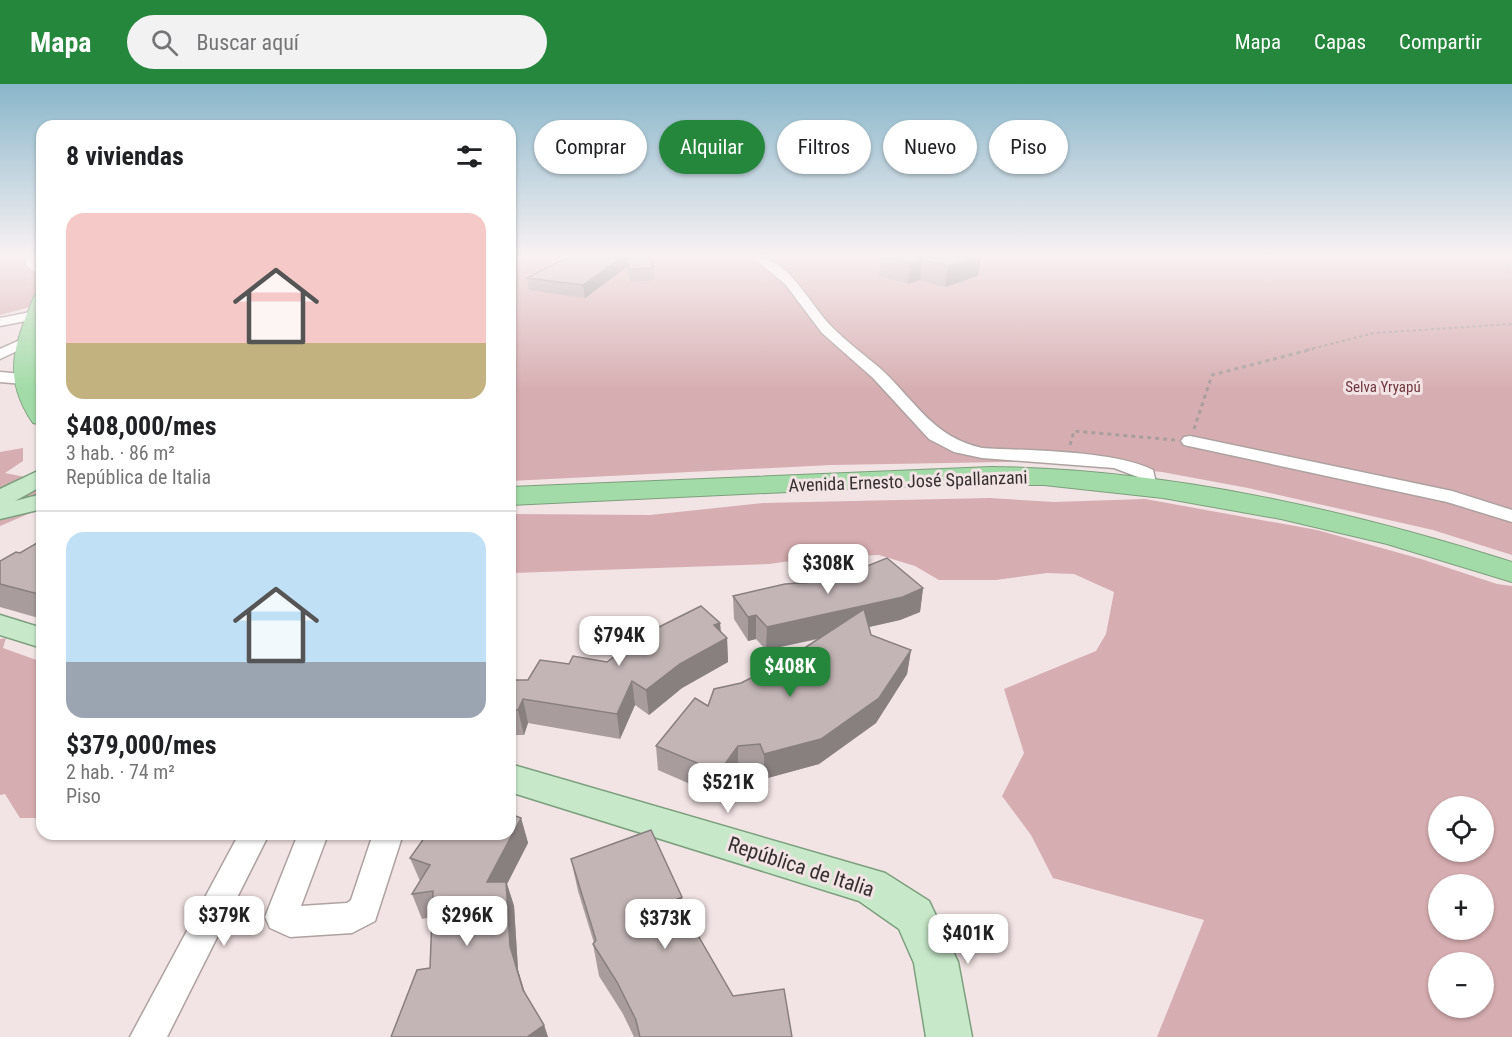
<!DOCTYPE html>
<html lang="es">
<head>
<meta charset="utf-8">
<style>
  body { margin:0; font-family:"Roboto Condensed",sans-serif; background:#f2f2f2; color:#202124; height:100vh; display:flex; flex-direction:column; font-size:22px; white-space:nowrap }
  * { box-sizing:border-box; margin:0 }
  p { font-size:20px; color:#757577 }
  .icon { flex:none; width:33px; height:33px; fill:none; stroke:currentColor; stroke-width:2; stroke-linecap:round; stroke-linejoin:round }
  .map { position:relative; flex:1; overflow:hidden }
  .sheet { position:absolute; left:36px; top:36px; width:480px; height:720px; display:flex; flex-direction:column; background:#fff; border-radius:18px; box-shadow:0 2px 4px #0004 }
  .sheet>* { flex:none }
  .hud { position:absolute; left:534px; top:36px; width:570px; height:54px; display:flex; gap:12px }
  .controls { position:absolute; left:1428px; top:712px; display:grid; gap:12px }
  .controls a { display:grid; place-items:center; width:66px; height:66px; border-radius:50%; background:#fff; box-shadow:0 2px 4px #0004; font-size:30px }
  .price { position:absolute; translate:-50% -51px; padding:0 14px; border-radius:12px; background:#fff; color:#222; font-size:20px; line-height:39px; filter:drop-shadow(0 2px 3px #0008) }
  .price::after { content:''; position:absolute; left:50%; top:36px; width:18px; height:14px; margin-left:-9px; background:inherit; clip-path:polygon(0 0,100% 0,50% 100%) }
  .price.current { background:#25873b; color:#fff }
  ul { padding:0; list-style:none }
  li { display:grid; align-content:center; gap:12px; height:318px; padding:0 30px }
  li+li { border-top:2px solid #e0e0e0 }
  li span { display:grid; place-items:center; height:186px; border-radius:18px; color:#555 }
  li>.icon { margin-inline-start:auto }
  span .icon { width:108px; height:108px; fill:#fffc; stroke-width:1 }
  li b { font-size:26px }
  h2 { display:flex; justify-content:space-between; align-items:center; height:72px; padding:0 30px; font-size:26px }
  .chip { padding:0 21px; border-radius:27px; background:#fff; box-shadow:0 2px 4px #0004; font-size:21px; line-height:54px }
  .chip.current { background:#25873b; color:#fff }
  header { display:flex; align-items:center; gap:36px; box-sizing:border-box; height:84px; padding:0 30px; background:#25873b; color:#fff }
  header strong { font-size:28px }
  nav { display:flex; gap:33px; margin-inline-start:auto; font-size:21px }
  .search { width:420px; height:54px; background:#f2f2f2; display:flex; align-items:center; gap:15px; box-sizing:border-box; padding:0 21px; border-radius:33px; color:#757577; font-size:22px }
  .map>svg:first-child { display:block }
  .green { fill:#d6adb0; fill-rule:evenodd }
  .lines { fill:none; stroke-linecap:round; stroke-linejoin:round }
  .minor-casing { stroke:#aea1a1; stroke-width:3 }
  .major-casing { stroke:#7c9f7d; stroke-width:3 }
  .highway-casing { stroke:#7c9f7d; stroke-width:2 }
  .path-far1 { stroke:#a99e9e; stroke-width:2; stroke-dasharray:3 3; stroke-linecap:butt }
  .path { stroke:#a99e9e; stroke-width:3; stroke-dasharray:4 4; stroke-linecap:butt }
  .minor { fill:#fff; fill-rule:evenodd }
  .major { fill:#c7e9ca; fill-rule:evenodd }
  .highway { fill:#a2dba7; fill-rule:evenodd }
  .wall { fill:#a89c9d }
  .shaded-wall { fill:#887f7f }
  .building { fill:#c3b5b6; stroke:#887f7f; stroke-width:1.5 }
  .labels { text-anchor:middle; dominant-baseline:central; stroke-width:6; stroke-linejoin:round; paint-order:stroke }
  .far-park-label { font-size:15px; fill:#72373e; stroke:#f2e3e4 }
  .street-label { font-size:18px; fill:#363030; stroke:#f2e3e4 }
  .near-street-label { font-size:21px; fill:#363030; stroke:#f2e3e4 }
</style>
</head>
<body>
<header>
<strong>Mapa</strong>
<div class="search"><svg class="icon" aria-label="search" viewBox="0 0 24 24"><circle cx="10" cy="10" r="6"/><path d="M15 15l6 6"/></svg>Buscar aquí</div>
<nav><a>Mapa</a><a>Capas</a><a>Compartir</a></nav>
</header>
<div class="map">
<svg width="1512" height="953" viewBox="0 0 1512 953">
  <rect width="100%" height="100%" fill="#f2e3e4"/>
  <g class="green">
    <path d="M0,173h42v47l-42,11z"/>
    <path d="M510,173h1002v298l-79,-25 -185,-42 -86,-16 -106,-11 -225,4 -321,16z"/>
    <path d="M23,364v13l-18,12 20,4 -5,18 22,-10v10l-5,6 -2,10 -35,15v-74z"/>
    <path d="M990,414l64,4 91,-3 172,31 104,29 76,25 15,2v451h-355l47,-117 -151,-42 -22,-43 -29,-39 22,-43 -20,-64 92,-38 10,-17 8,-42 -40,-18 -27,-1 -51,7h-57l-24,-14 -36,-11 -61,2 -49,7 -256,9 -3,3v-62l140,1 113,-12zM1438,723h46v45h-46zM1438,801h46v45h-46zM1438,879h46v45h-46z"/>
    <path d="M6,554l-3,10 39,14v168v-12h-22l-15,-24 -5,1v-156z"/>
  </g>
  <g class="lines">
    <g class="minor-casing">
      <g id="minor">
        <path d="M25,173h12v6l5,4v10l-15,-11z"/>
        <path d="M753,173c37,0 56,48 80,71 15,15 33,28 49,42 34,32 51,67 100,78 48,3 130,2 171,22l4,17 -2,4h-14l-3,-14 -24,-9 -132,-10 -28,-6 -25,-13 -56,-61 -51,-45 -36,-48z"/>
        <path d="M36,227l5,1v6l-41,8v-8z"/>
        <path d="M29,252l5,1 2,3 -2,3 -34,16v-10z"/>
        <path d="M42,286v10l-19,4 -23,-2v-10l23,2z"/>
        <path d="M1190,352l262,55 60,19v12l-65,-20 -263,-57 -3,-4 3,-4z"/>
        <path d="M239,750h30l-102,203h-37z"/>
        <path d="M298,750h30l-27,72 46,-3 4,-3 22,-66h30l-28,87 -23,12 -62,4 -20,-9 -5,-11z"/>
      </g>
    </g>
    <g class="major-casing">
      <g id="major">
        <path d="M42,385v17l-27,15 27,-7v15l-42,10v-30z"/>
        <path d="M0,531l42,13v20l-42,-13z"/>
        <path d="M510,680l375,109 44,28 29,61 14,75h-46l-12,-74 -15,-34 -40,-28 -349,-109z"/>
      </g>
    </g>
    <g class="highway-casing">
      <g id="highway">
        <path d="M42,209v35l-6,32v15l6,23v27l-9,-2c-31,-45 -19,-77 0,-124l2,-4z"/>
        <path d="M991,383c176,2 353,42 521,95v20l-125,-38 -106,-25 -118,-21 -119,-13h-107l-427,20v-18z"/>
      </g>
    </g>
    <g class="path-far1">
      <path d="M1502,173l10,17"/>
      <path d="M1307,266l67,-17 138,-9"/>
    </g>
    <g class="path">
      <path d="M1194,345l18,-54 101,-26"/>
      <path d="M1070,361l4,-14 101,9"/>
    </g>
    <use href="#minor" class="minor"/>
    <use href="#major" class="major"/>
    <use href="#highway" class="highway"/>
  </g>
  <g class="wall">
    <path d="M568,173h83l2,11 1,12 -24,2 -3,-15 -42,31 -56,-8 -2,-12z"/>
    <path d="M881,173h100l-3,19 -33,11 -25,-7 -12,4 -29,-8z"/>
    <path d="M42,456v79l-42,-12v-46l20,-8z"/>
    <path d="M923,504l-3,24 -20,8 -31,7 2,8 40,15 -4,24 -31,49 -57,41 -55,15 -5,-10 -21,1 -18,27 -62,-27 -2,-24 52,-40 72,-30v-12l39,-25 -53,11 -10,-11 -8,2 -14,-22 -1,-23z"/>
    <path d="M720,539l1,9 6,6 1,24 -46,26 -33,27 -14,-10 -15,34 -92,-16 -4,12h-14v-55h18l41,-16 38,-2z"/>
    <path d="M521,734l7,25 -21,41 7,22 4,64 7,23 19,32 4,12h-157l39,-69 2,-51 -10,2 -10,-25 8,-13 -10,-23z"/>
    <path d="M571,775l112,50 50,87 59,41h-158l-11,-23 -24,-38 -6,-32 1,-1 -16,-52z"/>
  </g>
  <g class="shaded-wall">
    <path d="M622,173h5v10l-42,31 -2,-13z"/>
    <path d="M974,173h7l-3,19 -33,11 3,-21z"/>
    <path d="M922,175l-2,21 -12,4 2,-21z"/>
    <path d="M923,504l-3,24 -20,8 -134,30 1,-23z"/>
    <path d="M756,531v24l-8,2v-24z"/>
    <path d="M720,539l1,18 6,-3 1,24 -46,26 -33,27 -3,-25 68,-65z"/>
    <path d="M911,566l-4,24 -31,49 -57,41 -55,15v-25z"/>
    <path d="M632,597l3,24 -15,34 -3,-25z"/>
    <path d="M523,615l5,24 -4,12 -6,-25z"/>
    <path d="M738,662v24l-18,27 -1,-25z"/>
    <path d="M521,734l7,25 -21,41 7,22 4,64 13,43 -44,-131z"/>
    <path d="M682,813l3,32 -8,-30z"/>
    <path d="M544,941l4,12h-21z"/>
  </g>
  <g class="building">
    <path d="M568,173h54l-39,28 -56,-7z"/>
    <path d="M627,173h24l2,11 -24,1z"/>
    <path d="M890,173h84l-26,9 -26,-7 -12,4z"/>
    <path d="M42,456v55l-42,-11v-23l16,-9 4,1z"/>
    <path d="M887,474l36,30 -20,9 -136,30 -11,-12 -8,2 -15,-21 52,-12 45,-3z"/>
    <path d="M701,522l19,17 -6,2 13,13 -47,26 -34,26 -14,-9 -15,33 -94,-15 -5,11h-8v-30h18l12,-20 29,4 4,-8 34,6 34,-26z"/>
    <path d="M864,525l7,26 40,15 -32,48 -58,41 -57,15 -4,-10 -22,2 -19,26 -63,-26 39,-48 13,8 6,-17 27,-6 30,-15 16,15 4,-3 -11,-16z"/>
    <path d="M510,730l11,4 -34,64h19l4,64 13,44 21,35 -17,12h-136l26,-67 13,-2 3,-77 -21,3 18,-29 -20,-7 17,-24h83z"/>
    <path d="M651,746l31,67 -5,2 56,97 51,-7 8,48h-152l-4,-17 -19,-38 -24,-38 3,-4 -25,-81z"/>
  </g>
  <linearGradient id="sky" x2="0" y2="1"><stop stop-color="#89b6ca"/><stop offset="0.56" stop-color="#f9f2f3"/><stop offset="1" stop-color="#f9f2f3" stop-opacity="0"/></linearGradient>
  <rect width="1512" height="307" fill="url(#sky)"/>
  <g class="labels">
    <g class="far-park-label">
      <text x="1383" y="303">Selva Yryapú</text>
    </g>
    <g class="street-label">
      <text transform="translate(908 397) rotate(-2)">Avenida Ernesto José Spallanzani</text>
    </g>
    <g class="near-street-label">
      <text transform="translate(801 783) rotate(18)">República de Italia</text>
    </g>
  </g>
</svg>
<div class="controls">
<a><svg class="icon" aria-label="locate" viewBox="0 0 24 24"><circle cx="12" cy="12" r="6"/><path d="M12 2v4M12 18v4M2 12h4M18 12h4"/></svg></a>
<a>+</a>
<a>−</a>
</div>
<b class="price" style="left:828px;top:511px">$308K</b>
<b class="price" style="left:619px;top:583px">$794K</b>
<b class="price current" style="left:790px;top:614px">$408K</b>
<b class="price" style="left:728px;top:730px">$521K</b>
<b class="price" style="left:224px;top:863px">$379K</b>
<b class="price" style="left:467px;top:863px">$296K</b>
<b class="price" style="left:665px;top:866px">$373K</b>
<b class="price" style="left:968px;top:881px">$401K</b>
<div class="hud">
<a class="chip">Comprar</a>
<a class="chip current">Alquilar</a>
<a class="chip">Filtros</a>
<a class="chip">Nuevo</a>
<a class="chip">Piso</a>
</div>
<section class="sheet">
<h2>8 viviendas<svg class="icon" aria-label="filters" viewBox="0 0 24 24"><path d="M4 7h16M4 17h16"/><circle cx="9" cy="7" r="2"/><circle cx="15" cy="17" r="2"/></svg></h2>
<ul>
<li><span style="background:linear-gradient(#f6c9c9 70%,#c2b280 0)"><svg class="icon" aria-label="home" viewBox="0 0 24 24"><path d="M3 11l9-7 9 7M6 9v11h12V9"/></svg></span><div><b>$408,000/mes</b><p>3 hab. · 86 m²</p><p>República de Italia</p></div></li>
<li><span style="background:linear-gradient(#bfe0f5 70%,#9aa5b1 0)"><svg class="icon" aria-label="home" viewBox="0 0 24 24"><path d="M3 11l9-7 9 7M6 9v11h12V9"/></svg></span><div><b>$379,000/mes</b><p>2 hab. · 74 m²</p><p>Piso</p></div></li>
</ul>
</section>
</div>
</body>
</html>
